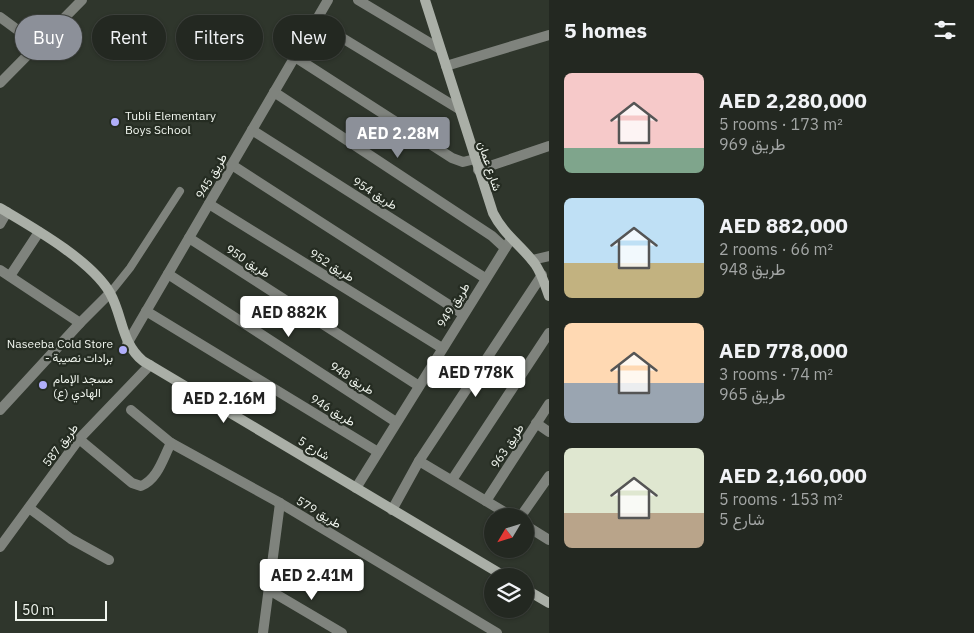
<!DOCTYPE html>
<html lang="en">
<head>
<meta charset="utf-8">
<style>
  body { margin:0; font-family:"IBM Plex Sans",Vazirmatn,sans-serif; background:#2f342e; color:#f1f3f6; height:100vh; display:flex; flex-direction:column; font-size:19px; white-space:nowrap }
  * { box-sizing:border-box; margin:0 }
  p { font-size:16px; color:#a3a6a5 }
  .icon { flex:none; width:28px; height:28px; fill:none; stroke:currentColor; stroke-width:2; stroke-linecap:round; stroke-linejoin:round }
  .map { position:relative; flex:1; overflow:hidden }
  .details { display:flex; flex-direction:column; background:#232821; width:425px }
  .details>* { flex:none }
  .top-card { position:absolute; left:15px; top:15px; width:459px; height:45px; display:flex; gap:10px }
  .needle { width:32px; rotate:232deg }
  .fabs { position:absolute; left:484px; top:508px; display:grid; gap:10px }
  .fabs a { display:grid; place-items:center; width:50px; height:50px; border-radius:50%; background:#232821; box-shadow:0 1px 4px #0004,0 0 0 1px #40443f; font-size:25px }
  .scale { position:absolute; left:15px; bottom:12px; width:92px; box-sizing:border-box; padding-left:5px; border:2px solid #f0f5ee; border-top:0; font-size:14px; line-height:18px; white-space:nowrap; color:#f0f5ee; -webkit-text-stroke:4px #252c22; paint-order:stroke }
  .price { position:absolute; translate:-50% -42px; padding:0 11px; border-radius:5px; background:#fff; color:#222; font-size:16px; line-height:32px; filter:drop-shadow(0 1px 2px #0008) }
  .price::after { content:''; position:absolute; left:50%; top:30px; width:15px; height:11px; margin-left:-8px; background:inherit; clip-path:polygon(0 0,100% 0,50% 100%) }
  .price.selected { background:#8c9099; color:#fff }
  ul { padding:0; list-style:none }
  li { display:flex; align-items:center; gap:15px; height:125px; padding:0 15px }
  li span { display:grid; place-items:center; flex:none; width:140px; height:100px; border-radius:8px; color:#555 }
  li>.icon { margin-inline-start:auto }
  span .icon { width:60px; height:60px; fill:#fffc; stroke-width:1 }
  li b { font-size:21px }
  h2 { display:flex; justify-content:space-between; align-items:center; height:60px; padding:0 15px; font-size:21px }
  .tag { padding:0 18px; border-radius:22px; background:#232821; box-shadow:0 1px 4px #0004,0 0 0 1px #40443f; font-size:18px; line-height:45px }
  .tag.selected { background:#8c9099; color:#fff }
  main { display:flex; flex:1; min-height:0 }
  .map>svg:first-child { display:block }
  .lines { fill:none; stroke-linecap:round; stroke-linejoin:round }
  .lane { stroke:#7f837d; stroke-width:8 }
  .street { stroke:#7f837d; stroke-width:10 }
  .secondary { stroke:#aaafa7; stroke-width:10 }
  .poi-dot { fill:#b0aefa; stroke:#252c22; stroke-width:2 }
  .labels { text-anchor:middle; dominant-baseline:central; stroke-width:4.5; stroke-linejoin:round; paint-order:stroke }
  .poi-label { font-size:12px; fill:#f0f5ee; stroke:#252c22; text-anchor:start }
  .street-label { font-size:12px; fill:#f0f5ee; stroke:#252c22 }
</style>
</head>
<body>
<main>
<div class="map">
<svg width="549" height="633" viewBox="0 0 549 633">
  <rect width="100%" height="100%" fill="#2f362c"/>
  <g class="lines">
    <path class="lane" d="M110,293l20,-25 50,-77"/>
    <g class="street">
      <path d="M358,0l82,49"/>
      <path d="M0,17l38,28"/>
      <path d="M316,22l143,87"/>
      <path d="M295,57l157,101 11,4 12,-3"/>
      <path d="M446,66l103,-31"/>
      <path d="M0,83l82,-83"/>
      <path d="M274,92l218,144 13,12"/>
      <path d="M252,130l233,148"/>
      <path d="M232,165l231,149"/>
      <path d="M478,170l71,-24"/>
      <path d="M209,204l233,144"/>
      <path d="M0,224l7,-12"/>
      <path d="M189,238l230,148"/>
      <path d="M532,260l17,-4"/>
      <path d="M0,270l80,53"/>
      <path d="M168,274l228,148"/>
      <path d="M10,276l29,-44"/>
      <path d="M146,311l232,141"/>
      <path d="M127,344l201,-344"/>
      <path d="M0,410l80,-87 30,-30"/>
      <path d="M131,410l40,33 109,60 217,130"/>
      <path d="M536,423l13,9"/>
      <path d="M79,439l53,44 9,3c17,-7 22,-28 30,-43"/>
      <path d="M419,461l92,55"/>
      <path d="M452,480l97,-147"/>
      <path d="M356,488l155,-249"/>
      <path d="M486,501l63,-97"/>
      <path d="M29,508l42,31 38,21"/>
      <path d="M392,510l27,-49 123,-186"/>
      <path d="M521,516l28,-40"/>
      <path d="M525,525l24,15"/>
      <path d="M0,547l79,-108 71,-74"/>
      <path d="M269,590l73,43"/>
      <path d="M263,633l17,-130"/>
    </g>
    <g class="secondary">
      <path d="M425,0l68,213c11,22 28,32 42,51 7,10 10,21 14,32"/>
      <path d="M0,208c32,19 91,52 110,85 13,23 11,50 33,68l361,215"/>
      <path d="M525,589l24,14"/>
    </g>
  </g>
  <g class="poi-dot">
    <circle cx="115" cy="122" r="5"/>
    <circle cx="123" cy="350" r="5"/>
    <circle cx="43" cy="385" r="5"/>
  </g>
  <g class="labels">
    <g class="poi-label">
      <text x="125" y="115">Tubli Elementary<tspan x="125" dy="14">Boys School</tspan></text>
      <text x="113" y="343" text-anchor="end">Naseeba Cold Store<tspan x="113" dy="14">- برادات نصيبة</tspan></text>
      <text x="53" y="378">مسجد الإمام<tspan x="53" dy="14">الهادي (ع)</tspan></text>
    </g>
    <g class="street-label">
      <text transform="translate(490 166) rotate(72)">شارع عمان</text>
      <text transform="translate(211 176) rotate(-60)">طريق 945</text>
      <text transform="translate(375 193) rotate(32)">طريق 954</text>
      <text transform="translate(248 261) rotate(33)">طريق 950</text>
      <text transform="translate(332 265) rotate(32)">طريق 952</text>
      <text transform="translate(453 305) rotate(-58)">طريق 949</text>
      <text transform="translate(352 378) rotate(33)">طريق 948</text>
      <text transform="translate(333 410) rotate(31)">طريق 946</text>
      <text transform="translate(60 445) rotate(-53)">طريق 587</text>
      <text transform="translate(507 446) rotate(-57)">طريق 963</text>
      <text transform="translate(314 448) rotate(31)">شارع 5</text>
      <text transform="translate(319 512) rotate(31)">طريق 579</text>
    </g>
  </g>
</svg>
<div class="fabs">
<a><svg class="needle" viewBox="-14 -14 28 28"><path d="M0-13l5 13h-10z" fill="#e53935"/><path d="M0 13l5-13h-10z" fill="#a3a6a5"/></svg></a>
<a><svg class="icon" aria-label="layers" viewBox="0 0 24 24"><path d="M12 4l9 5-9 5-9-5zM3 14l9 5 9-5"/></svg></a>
</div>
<div class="scale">50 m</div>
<b class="price selected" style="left:398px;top:159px">AED 2.28M</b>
<b class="price" style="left:289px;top:338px">AED 882K</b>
<b class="price" style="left:476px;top:398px">AED 778K</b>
<b class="price" style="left:224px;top:424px">AED 2.16M</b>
<b class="price" style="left:312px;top:601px">AED 2.41M</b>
<div class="top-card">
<a class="tag selected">Buy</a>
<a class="tag">Rent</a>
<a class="tag">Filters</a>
<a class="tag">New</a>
</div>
</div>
<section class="details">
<h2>5 homes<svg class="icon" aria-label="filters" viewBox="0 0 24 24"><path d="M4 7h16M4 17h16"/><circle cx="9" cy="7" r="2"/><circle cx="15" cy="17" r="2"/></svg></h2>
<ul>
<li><span style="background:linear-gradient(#f6c9c9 75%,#7fa58c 0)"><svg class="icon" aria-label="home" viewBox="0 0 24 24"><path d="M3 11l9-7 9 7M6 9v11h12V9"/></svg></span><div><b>AED 2,280,000</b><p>5 rooms · 173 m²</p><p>طريق 969</p></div></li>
<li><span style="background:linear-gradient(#bfe0f5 65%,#c2b280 0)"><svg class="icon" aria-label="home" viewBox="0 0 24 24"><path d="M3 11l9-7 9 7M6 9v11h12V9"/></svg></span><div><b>AED 882,000</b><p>2 rooms · 66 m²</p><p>طريق 948</p></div></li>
<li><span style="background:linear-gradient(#ffd9b3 60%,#9aa5b1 0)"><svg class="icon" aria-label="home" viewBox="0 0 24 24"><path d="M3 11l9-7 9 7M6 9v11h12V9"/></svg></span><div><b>AED 778,000</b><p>3 rooms · 74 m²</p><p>طريق 965</p></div></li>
<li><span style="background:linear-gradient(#dfe7d0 65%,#b9a48a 0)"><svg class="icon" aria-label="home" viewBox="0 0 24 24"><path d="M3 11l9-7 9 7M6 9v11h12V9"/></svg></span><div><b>AED 2,160,000</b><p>5 rooms · 153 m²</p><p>شارع 5</p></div></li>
</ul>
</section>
</main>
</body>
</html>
